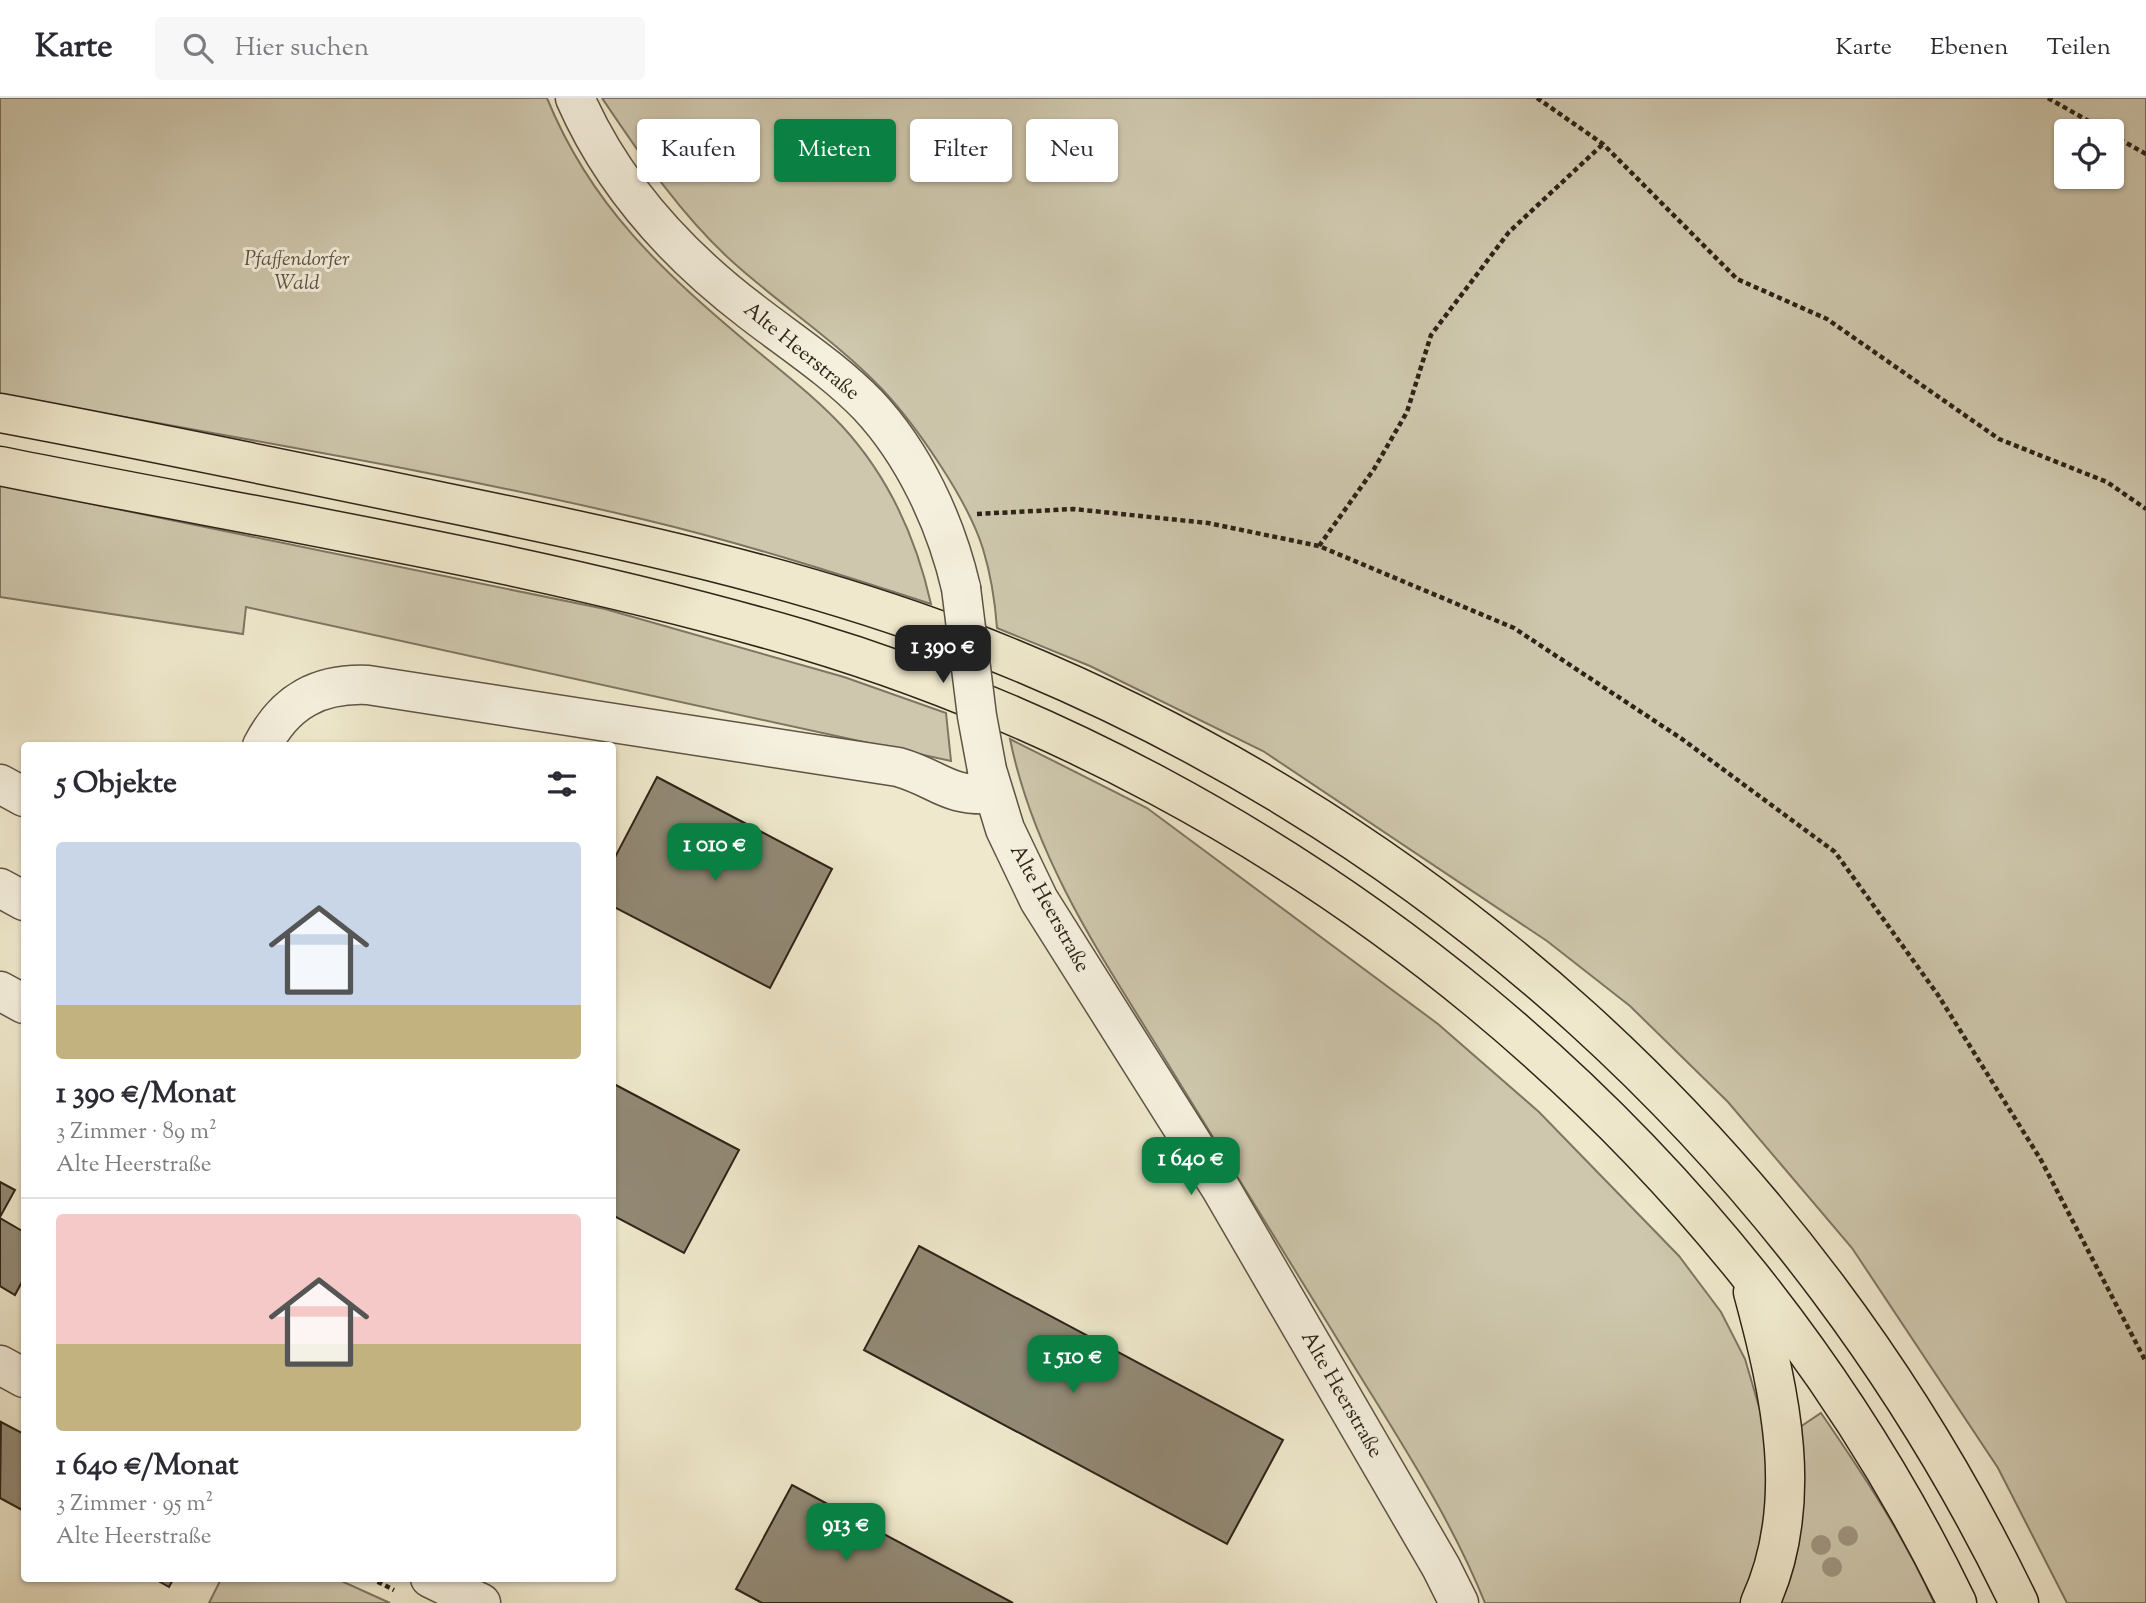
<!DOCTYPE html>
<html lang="de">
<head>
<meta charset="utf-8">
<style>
  body { margin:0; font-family:"Sorts Mill Goudy",serif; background:#f7f7f7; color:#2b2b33; height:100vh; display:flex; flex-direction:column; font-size:26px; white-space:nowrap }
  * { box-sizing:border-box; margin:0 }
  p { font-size:23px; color:#7c7c81 }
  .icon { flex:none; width:38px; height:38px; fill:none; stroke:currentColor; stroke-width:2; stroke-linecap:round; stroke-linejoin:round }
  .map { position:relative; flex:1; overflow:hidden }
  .drawer { position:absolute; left:21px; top:644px; width:595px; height:840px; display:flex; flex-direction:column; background:#fff; border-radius:7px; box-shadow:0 2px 5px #0004 }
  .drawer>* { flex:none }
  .top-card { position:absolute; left:637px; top:21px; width:665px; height:63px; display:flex; gap:14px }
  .fabs { position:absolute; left:2054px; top:21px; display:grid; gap:14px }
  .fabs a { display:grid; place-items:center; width:70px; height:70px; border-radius:7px; background:#fff; box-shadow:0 2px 5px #0004; font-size:35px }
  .price { position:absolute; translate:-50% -60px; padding:0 16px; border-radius:14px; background:#0b8043; color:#fff; font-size:23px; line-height:46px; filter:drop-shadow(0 2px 4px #0008) }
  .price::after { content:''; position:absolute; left:50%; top:42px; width:21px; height:16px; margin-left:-10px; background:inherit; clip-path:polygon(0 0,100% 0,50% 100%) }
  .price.current { background:#222; color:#fff }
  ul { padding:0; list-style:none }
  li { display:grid; align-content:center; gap:14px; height:371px; padding:0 35px }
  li+li { border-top:2px solid #e1e1e2 }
  li span { display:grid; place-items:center; height:217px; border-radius:7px; color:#555 }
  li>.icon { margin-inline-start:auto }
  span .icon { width:126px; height:126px; fill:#fffc; stroke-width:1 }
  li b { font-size:30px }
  h2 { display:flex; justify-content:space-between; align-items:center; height:84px; padding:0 35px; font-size:30px }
  .tag { padding:0 24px; border-radius:7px; background:#fff; box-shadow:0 2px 5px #0004; font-size:24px; line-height:63px }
  .tag.current { background:#0b8043; color:#fff }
  header { display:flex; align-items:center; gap:42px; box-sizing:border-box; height:98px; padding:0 35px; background:#fff; border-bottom:2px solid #e1e1e2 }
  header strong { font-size:33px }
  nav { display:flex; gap:38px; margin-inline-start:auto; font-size:24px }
  .search { width:490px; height:63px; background:#f7f7f7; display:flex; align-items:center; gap:18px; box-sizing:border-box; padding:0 24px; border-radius:7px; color:#7c7c81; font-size:26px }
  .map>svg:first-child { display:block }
  .green { fill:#cec7ad; stroke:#7e7562; stroke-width:2; fill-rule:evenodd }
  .building { fill:#928975; stroke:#2d2317; stroke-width:2 }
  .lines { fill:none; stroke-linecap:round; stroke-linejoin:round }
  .minor-casing { stroke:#5e5444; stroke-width:41 }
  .highway-casing { stroke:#2d2317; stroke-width:41 }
  .path { stroke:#2d2317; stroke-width:4.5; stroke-dasharray:5 3.5; stroke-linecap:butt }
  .minor { stroke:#f5f0de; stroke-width:38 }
  .highway { stroke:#efe8cc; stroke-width:38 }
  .minor-bridge-casing { stroke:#5e5444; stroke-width:41; stroke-linecap:butt }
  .minor-bridge { stroke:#f5f0de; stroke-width:38 }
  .tree { fill:#9f9781 }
  .labels { text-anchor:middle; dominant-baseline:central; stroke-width:6; stroke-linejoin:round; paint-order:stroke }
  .park-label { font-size:21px; font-style:italic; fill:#5d5444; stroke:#f5f0de }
  .street-label { font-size:21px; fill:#2d2317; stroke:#f5f0de }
</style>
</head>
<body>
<header>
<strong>Karte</strong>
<div class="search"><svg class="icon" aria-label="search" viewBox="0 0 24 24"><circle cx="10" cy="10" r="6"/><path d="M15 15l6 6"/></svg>Hier suchen</div>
<nav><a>Karte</a><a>Ebenen</a><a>Teilen</a></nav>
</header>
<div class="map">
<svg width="2146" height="1505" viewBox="0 0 2146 1505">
  <rect width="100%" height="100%" fill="#efe8cc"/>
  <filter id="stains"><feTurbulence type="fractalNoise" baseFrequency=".00286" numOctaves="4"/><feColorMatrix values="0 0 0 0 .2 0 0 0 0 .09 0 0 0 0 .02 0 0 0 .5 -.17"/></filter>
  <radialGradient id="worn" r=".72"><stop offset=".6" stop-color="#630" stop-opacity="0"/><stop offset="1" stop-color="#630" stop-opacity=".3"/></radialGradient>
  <g class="green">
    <path d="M0,0h547c44,108 116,174 203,247 31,26 64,51 92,81 47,51 74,111 89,178 -95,-31 -189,-61 -285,-84 -213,-51 -431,-85 -646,-126z"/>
    <path d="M602,0h1544v1505h-79l-69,-135 -146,-220 -124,-146 -98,-96 -83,-65 -284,-190 -173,-85 -93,-38c-2,-27 -6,-53 -14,-79 -15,-49 -67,-124 -102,-161 -44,-46 -99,-82 -146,-124 -53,-47 -94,-108 -133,-166zM2067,33h45v46h-45z"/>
    <path d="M0,387l605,124 239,68 102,36 5,48 -705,-154 -3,27 -243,-37z"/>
    <path d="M1010,641l137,69 291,216 101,88 140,144 42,56 24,47 15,51 10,54 -3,59 -23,80h-259c-35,-87 -87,-165 -136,-245 -65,-105 -130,-210 -194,-315 -60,-96 -122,-191 -145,-304z"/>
    <path d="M1821,1315c42,61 83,123 113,190h-154c28,-53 21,-118 20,-176z"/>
    <path d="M221,1481h116l53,24h-181z"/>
  </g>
  <g class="building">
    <path d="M657,679l175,92 -62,119 -158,-82v-43z"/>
    <path d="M612,985l127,67 -55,103 -72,-38z"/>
    <path d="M0,1084l15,8 -15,27z"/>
    <path d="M0,1120l24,14v46l-9,17 -15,-9z"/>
    <path d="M919,1148l364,194 -56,104 -363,-194z"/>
    <path d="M1,1324l23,12v77l-24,-13z"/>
    <path d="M792,1387l221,118h-251l-26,-14z"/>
    <path d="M153,1480h21l-5,9z"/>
  </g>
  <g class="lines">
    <g class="minor-casing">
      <g id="minor">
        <path d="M575,0c38,87 102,157 177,214 39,30 82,58 116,93 46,49 78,118 93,183"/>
        <path d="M262,648c23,-45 57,-63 106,-61l530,82c42,12 48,30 95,27"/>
        <path d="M987,672l18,59 34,71 181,287 221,380 18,36"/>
        <path d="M0,686l24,13"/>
        <path d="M0,790l24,13"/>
        <path d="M0,893l24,13"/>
        <path d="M0,1267l24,13"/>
        <path d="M430,1480l51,25"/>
      </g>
    </g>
    <g class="highway-casing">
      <g id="highway">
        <path d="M0,315c150,28 299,59 448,90 170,35 349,73 512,135 463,176 844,518 1059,965"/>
        <path d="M0,368c268,54 540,96 802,173 493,147 930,499 1155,964"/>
        <path d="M1753,1194c27,100 53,211 7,311"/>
      </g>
    </g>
    <g class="path">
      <path d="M1537,0l66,46 134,135 90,40 172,120 108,43 39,27"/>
      <path d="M2048,0l58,33"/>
      <path d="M2112,37l34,19"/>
      <path d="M977,416l96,-5 135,14 111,23 195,82 168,111 153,113 103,143 103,165 105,202"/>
      <path d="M1319,448l55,-77 33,-57 24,-77 78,-103 94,-88"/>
      <path d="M370,1480l24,12"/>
    </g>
    <use href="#minor" class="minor"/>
    <use href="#highway" class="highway"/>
    <g class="minor-bridge-casing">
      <path id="minor-bridge" d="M961,490l16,128 10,54"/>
    </g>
    <use href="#minor-bridge" class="minor-bridge"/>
  </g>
  <g class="tree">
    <circle cx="1848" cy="1438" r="10"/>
    <circle cx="1821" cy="1447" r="10"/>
    <circle cx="1832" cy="1469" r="10"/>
  </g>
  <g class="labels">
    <g class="park-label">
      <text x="297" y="162">Pfaffendorfer<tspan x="297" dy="24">Wald</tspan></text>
    </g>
    <g class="street-label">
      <text transform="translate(801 254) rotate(39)">Alte Heerstraße</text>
      <text transform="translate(1049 811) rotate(61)">Alte Heerstraße</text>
      <text transform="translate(1341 1297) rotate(60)">Alte Heerstraße</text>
    </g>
  </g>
  <rect width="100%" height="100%" filter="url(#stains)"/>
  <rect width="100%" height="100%" fill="url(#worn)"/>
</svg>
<div class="fabs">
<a><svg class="icon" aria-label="locate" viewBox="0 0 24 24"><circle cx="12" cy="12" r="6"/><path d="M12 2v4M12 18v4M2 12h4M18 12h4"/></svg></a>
</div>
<b class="price current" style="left:943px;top:587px">1 390 €</b>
<b class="price" style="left:715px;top:785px">1 010 €</b>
<b class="price" style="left:1191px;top:1099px">1 640 €</b>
<b class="price" style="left:1073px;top:1297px">1 510 €</b>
<b class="price" style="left:846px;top:1465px">913 €</b>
<div class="top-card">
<a class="tag">Kaufen</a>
<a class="tag current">Mieten</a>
<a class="tag">Filter</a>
<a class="tag">Neu</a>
</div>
<section class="drawer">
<h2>5 Objekte<svg class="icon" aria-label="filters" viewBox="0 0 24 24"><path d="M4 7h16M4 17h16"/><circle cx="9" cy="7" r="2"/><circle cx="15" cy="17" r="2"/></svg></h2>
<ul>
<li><span style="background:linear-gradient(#c9d6e8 75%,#c2b280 0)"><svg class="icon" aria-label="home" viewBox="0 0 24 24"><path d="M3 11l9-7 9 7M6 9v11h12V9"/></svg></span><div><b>1 390 €/Monat</b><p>3 Zimmer · 89 m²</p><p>Alte Heerstraße</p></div></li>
<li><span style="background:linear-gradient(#f6c9c9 60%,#c2b280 0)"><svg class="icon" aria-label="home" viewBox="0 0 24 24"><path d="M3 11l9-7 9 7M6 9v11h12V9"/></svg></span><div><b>1 640 €/Monat</b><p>3 Zimmer · 95 m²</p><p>Alte Heerstraße</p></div></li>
</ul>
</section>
</div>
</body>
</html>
